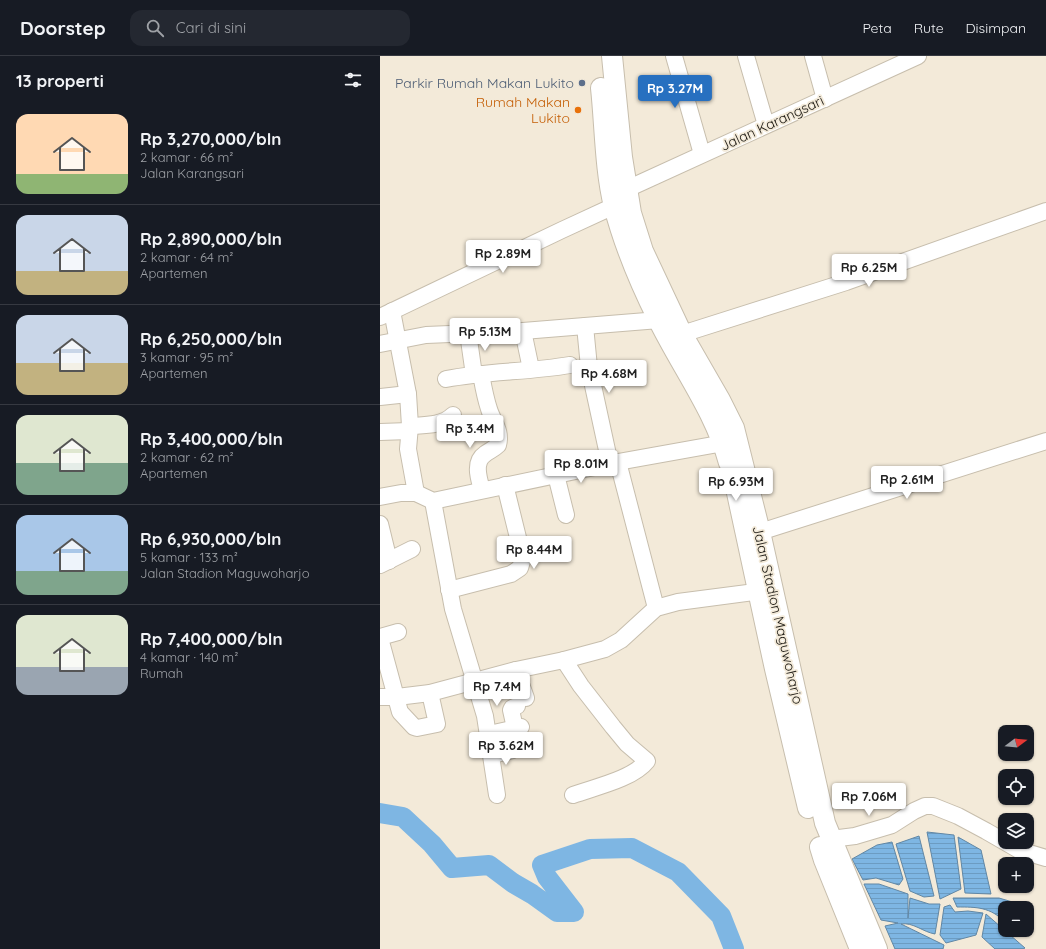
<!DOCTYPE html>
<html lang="id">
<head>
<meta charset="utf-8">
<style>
  body { margin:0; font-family:Quicksand,sans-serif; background:#242831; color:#f1f3f6; height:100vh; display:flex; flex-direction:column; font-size:15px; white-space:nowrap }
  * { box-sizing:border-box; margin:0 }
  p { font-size:13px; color:#9ea1a6 }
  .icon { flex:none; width:22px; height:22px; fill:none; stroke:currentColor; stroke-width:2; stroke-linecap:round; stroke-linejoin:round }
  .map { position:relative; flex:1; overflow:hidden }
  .drawer { display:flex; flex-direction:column; background:#171b24; width:380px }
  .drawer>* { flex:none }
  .needle { width:26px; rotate:74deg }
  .fabs { position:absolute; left:618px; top:669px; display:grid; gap:8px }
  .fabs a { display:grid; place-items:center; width:36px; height:36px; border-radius:8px; background:#171b24; box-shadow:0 1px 3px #0004; font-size:20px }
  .price { position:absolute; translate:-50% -34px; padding:0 9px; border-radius:4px; background:#fff; color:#222; font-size:13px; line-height:26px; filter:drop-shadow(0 1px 2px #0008) }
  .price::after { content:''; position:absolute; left:50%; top:24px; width:12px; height:9px; margin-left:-6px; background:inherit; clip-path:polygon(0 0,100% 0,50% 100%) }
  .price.on { background:#2770c0; color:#fff }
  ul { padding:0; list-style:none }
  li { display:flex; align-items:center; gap:12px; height:100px; padding:0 16px }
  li+li { border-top:1px solid #363941 }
  li span { display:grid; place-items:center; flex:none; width:112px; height:80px; border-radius:12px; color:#555 }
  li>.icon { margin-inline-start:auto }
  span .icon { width:48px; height:48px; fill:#fffc; stroke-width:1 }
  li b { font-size:17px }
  h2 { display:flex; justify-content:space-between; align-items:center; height:48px; padding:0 16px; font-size:17px }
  header { display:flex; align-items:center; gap:24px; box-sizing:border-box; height:56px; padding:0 20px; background:#171b24; border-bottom:1px solid #363941 }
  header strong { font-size:19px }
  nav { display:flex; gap:22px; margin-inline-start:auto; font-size:14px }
  .search { width:280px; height:36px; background:#242831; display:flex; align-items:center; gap:10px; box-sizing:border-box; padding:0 14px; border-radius:12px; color:#9ea1a6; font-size:15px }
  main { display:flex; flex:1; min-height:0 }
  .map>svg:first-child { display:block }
  .water { fill:url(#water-rules); stroke:#6187a5 }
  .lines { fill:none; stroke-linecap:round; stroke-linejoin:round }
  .river { stroke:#7eb6e3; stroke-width:20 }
  .minor-casing { stroke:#c7bead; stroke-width:18 }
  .major-casing { stroke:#c7bead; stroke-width:22 }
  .minor { stroke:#fff; stroke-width:16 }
  .major { stroke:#fff; stroke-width:20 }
  .service-dot { fill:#5c6f8a; stroke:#f3ead9; stroke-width:1.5 }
  .food-dot { fill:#e8710a; stroke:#f3ead9; stroke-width:1.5 }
  .labels { text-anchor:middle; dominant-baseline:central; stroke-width:3.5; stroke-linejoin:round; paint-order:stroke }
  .service-label { font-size:14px; fill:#4e5e75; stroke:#f3ead9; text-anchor:end }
  .food-label { font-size:14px; fill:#c56008; stroke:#f3ead9; text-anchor:end }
  .street-label { font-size:14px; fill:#1c1913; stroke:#f3ead9 }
</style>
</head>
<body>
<header>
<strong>Doorstep</strong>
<div class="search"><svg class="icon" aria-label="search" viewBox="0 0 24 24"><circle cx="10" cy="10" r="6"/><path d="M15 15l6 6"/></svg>Cari di sini</div>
<nav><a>Peta</a><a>Rute</a><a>Disimpan</a></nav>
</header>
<main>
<section class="drawer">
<h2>13 properti<svg class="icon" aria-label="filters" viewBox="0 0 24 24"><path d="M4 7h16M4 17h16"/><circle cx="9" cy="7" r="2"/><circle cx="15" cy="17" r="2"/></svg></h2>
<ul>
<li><span style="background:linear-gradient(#ffd9b3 75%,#8fb573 0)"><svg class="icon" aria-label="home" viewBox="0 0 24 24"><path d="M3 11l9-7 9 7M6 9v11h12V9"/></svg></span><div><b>Rp 3,270,000/bln</b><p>2 kamar · 66 m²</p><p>Jalan Karangsari</p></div></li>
<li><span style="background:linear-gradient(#c9d6e8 70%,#c2b280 0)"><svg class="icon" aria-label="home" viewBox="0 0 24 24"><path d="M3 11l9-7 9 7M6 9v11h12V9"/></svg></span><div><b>Rp 2,890,000/bln</b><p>2 kamar · 64 m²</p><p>Apartemen</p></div></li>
<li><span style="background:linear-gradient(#c9d6e8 60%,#c2b280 0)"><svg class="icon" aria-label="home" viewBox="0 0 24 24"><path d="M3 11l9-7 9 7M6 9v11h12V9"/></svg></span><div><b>Rp 6,250,000/bln</b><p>3 kamar · 95 m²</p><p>Apartemen</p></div></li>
<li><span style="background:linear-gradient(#dfe7d0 60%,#7fa58c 0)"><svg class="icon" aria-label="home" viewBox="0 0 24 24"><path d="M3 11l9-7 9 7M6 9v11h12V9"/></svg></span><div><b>Rp 3,400,000/bln</b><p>2 kamar · 62 m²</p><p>Apartemen</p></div></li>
<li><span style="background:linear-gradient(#a9c7e8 70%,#7fa58c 0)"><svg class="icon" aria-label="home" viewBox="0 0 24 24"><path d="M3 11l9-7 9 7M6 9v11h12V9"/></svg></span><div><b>Rp 6,930,000/bln</b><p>5 kamar · 133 m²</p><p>Jalan Stadion Maguwoharjo</p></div></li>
<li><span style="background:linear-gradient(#dfe7d0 65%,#9aa5b1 0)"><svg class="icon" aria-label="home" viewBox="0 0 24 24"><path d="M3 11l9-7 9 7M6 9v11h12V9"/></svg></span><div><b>Rp 7,400,000/bln</b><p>4 kamar · 140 m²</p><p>Rumah</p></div></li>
</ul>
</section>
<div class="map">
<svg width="666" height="893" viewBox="0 0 666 893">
  <defs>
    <pattern id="water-rules" width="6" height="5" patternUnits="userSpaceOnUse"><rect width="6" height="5" fill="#7eb6e3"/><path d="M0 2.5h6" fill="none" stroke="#6c9cc2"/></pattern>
  </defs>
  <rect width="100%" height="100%" fill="#f3ead9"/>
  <g class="water">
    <path d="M547,776l27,3 7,54 -21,10z"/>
    <path d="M539,780l15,60 -10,1 -14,-6 -14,-47z"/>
    <path d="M578,781l23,13 10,44 -26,-1z"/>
    <path d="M512,786l11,37 -4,6 -23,-7 -13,2 -11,-21 25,-14z"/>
    <path d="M484,828h15l29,10v24l2,-20 19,6h11l-5,30c-12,-2 -22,-12 -34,-10l43,21 -1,4h-48l-10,-23 13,-3 -17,-3z"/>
    <path d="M573,842h46l27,8 -1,2h-20v14c-15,-15 -28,-15 -48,-15z"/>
    <path d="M570,849l5,7 13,-1 15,2 -7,22 -30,8 -6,-8 4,-28z"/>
    <path d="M606,858l39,34 -2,1h-28l-13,-12z"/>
  </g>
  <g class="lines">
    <path class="river" d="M0,757l23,4 29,27 20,24 37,-3 24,18 19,11 25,18h17l-27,-35 -5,-12 48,-16 42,-1 46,24 43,44 13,33"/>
    <g class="minor-casing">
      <g id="minor">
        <path d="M294,0l28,98"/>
        <path d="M366,0l20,69"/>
        <path d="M433,0l12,43"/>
        <path d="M247,133l291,-133"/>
        <path d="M12,255l16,83 2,32 -2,23 8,44"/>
        <path d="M0,261l182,-87 52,-24"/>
        <path d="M205,270l4,41 21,97"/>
        <path d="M143,275l8,38"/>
        <path d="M88,277l6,42"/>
        <path d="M302,278l164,-52 200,-71"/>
        <path d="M0,288l46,-9 97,-4 136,-11"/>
        <path d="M101,318c2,11 4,23 8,35 4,13 13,22 9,36 -4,4 -9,6 -13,9 -12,8 -6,25 -3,36"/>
        <path d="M66,323c41,-8 83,-7 124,-14"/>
        <path d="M0,341l28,-3"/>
        <path d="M30,370c14,-1 32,0 43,-11"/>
        <path d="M0,376l29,-1"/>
        <path d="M238,406l38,146"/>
        <path d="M176,419l10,40"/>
        <path d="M0,441l21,-4h15l17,8 185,-39 106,-19"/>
        <path d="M53,445l20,108 32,107 12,79"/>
        <path d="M0,468l9,37"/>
        <path d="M380,476l286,-91"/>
        <path d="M0,509l32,-16"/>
        <path d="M69,534l62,-16 9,-6 3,-10 -18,-73"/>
        <path d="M0,581l18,-5"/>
        <path d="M0,582l20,74 14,15 3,1 20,-4 -7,-31"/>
        <path d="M184,604l17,26 32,41 14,17 20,17c-14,18 -52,26 -74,34"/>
        <path d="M136,614l10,28"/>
        <path d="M0,641h17l33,-4 86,-23 48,-10 41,-11 16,-9 35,-32 22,-6 92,-12"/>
        <path d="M135,672l-4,-18 1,-2 5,-2"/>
        <path d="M109,678l32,-7"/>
        <path d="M112,699l21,-5"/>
        <path d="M451,783l24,-3 37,-11 22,-14 11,-5h8l25,10 28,15 33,19 27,8"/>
      </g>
    </g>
    <g class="major-casing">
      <g id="major">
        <path d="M232,0l10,101 9,56 12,38 39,83 38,66 14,28 26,104 65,291 52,126"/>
        <path d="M221,32c4,37 4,82 13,118 10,39 26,77 44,113 24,49 57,92 71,144"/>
        <path d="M357,437l38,176 33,139"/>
        <path d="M440,791l4,13 36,89"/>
      </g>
    </g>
    <use href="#minor" class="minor"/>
    <use href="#major" class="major"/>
  </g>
  <circle class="service-dot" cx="202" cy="27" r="4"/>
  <circle class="food-dot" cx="198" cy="54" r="4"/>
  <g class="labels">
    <g class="service-label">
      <text x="194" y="27">Parkir Rumah Makan Lukito</text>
    </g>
    <g class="food-label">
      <text x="190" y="46">Rumah Makan<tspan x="190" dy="16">Lukito</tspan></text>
    </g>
    <g class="street-label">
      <text transform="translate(392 67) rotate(-25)">Jalan Karangsari</text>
      <text transform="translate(398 559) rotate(77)">Jalan Stadion Maguwoharjo</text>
    </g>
  </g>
</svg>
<div class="fabs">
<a><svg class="needle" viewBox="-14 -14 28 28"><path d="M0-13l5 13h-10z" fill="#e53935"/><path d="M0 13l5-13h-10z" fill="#9ea1a6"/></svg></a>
<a><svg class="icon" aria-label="locate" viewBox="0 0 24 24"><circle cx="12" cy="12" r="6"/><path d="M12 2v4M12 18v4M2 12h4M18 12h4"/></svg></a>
<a><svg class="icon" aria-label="layers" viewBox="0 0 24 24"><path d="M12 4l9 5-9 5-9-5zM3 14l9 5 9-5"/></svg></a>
<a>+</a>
<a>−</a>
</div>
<b class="price on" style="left:295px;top:53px">Rp 3.27M</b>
<b class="price" style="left:123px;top:218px">Rp 2.89M</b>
<b class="price" style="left:489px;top:232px">Rp 6.25M</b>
<b class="price" style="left:105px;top:296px">Rp 5.13M</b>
<b class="price" style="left:229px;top:338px">Rp 4.68M</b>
<b class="price" style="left:90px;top:393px">Rp 3.4M</b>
<b class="price" style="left:201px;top:428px">Rp 8.01M</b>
<b class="price" style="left:527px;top:444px">Rp 2.61M</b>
<b class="price" style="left:356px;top:446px">Rp 6.93M</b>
<b class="price" style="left:154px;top:514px">Rp 8.44M</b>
<b class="price" style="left:117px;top:651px">Rp 7.4M</b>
<b class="price" style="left:126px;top:710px">Rp 3.62M</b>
<b class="price" style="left:489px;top:761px">Rp 7.06M</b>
</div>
</main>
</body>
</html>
